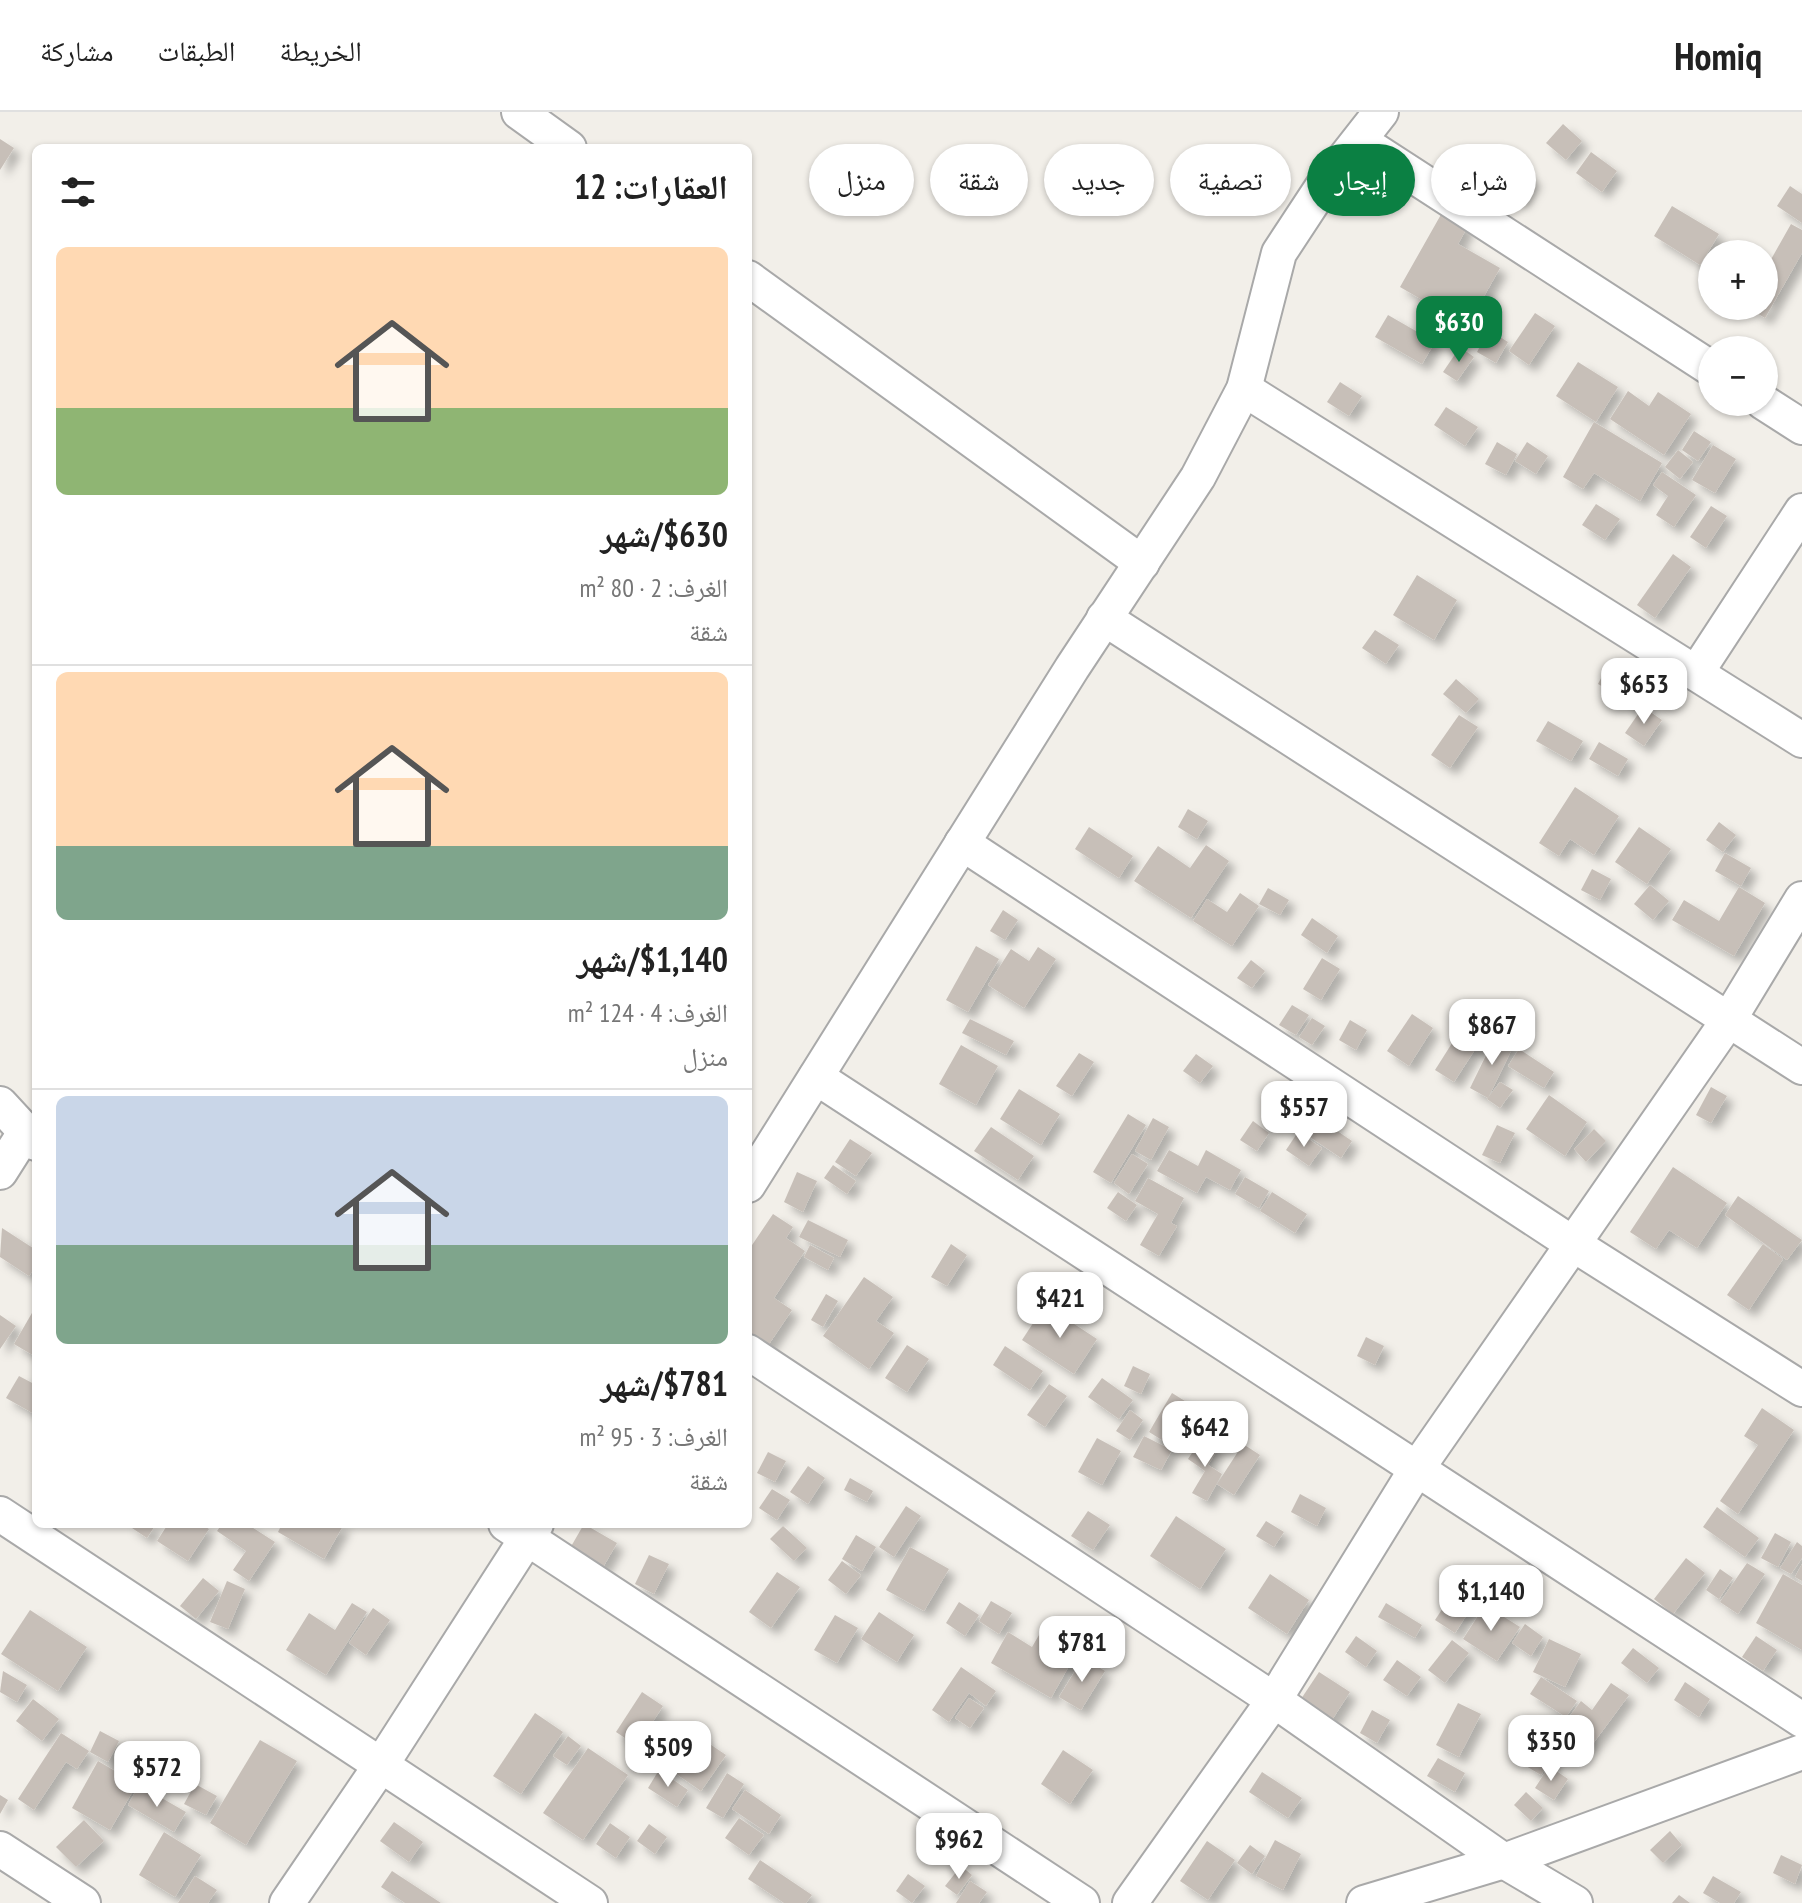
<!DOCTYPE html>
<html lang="ar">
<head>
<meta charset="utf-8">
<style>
  body { margin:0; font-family:"PT Sans Narrow","Noto Naskh Arabic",sans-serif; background:#f2f2f2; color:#222; direction:rtl; height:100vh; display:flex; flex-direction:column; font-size:30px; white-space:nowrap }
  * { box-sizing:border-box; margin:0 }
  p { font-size:26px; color:#767676 }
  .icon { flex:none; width:44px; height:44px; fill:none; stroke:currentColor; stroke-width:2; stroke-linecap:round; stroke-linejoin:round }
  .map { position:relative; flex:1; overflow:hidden; direction:ltr }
  .drawer { position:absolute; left:32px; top:32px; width:720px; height:1384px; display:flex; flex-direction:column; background:#fff; border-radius:12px; box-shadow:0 2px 6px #0004; direction:rtl }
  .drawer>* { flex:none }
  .hud { position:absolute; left:776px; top:32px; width:760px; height:72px; direction:rtl; display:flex; gap:16px }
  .buttons { position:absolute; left:1698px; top:128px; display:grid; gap:16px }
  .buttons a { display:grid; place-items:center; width:80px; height:80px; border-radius:50%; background:#fff; box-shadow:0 2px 6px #0004; font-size:40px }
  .price { position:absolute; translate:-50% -68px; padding:0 18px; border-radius:16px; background:#fff; color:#222; font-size:26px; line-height:52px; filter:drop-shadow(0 2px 4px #0008) }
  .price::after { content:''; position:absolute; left:50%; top:48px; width:24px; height:18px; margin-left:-12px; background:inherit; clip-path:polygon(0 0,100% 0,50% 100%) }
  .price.current { background:#0b8043; color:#fff }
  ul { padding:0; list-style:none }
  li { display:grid; align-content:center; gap:16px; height:424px; padding:0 24px }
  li+li { border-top:2px solid #e0e0e0 }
  li span { display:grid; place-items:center; height:248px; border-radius:12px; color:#555 }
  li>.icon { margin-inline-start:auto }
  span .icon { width:144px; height:144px; fill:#fffc; stroke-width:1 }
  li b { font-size:34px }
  h2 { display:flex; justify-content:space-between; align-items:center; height:96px; padding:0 24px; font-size:34px }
  .tag { padding:0 28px; border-radius:36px; background:#fff; box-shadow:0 2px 6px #0004; font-size:28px; line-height:72px }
  .tag.current { background:#0b8043; color:#fff }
  header { display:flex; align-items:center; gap:48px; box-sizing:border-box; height:112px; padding:0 40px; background:#fff; border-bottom:2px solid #e0e0e0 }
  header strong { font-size:38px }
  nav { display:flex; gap:44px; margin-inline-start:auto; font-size:28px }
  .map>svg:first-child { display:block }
  .building { fill:#c7bfb8; filter:url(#shadow) }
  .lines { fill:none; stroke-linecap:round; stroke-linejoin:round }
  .minor-casing { stroke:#a9a9a9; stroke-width:38 }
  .minor { stroke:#fff; stroke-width:34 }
</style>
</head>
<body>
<header>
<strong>Homiq</strong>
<nav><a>الخريطة</a><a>الطبقات</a><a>مشاركة</a></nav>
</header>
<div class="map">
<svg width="1802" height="1791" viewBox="0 0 1802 1791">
  <defs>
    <filter id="shadow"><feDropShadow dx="7" dy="7" stdDeviation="4" flood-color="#0004"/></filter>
  </defs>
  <rect width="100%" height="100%" fill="#f2efe9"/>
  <g class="building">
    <path d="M1563,12l19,17 -16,19 -20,-17z"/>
    <path d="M0,27l14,9 -14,22z"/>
    <path d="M1489,37l46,30 -14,23 -47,-31z"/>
    <path d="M1591,40l26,19 -15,21 -26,-19z"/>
    <path d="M1790,74l12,8v29l-25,-17z"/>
    <path d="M1672,94l47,28 -19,31 -46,-29z"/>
    <path d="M1443,99l25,15 -10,18 42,24 -43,76 -36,-21 10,-18 -31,-18z"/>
    <path d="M1791,112l11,6v23l-37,65 -20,-12h19v-46l5,3z"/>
    <path d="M1535,201l20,13 -26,39 -20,-14z"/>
    <path d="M1388,203l47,27 -13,22 -47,-27z"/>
    <path d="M1489,218l19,12 -12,21 -19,-11z"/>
    <path d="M1460,235l14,10 -17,24 -14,-9z"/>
    <path d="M1578,250l40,25 -22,35 -40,-26z"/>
    <path d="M1340,270l22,14 -13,20 -22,-14z"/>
    <path d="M1628,279l21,15 9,-14 33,22 -27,41 -54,-36z"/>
    <path d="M1446,295l32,20 -13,19 -31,-21z"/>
    <path d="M1594,310l68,41 -22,38 -46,-28 -11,16 -20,-12z"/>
    <path d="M1694,319l17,11 -13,19 -16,-11z"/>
    <path d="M1497,330l20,12 -11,21 -21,-11z"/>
    <path d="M1527,330l21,14 -12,18 -21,-13z"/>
    <path d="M1713,333l23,14 -21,34 -23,-13z"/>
    <path d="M1678,338l15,12 -13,17 -15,-12z"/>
    <path d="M1662,360l34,23 -22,32 -18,-12 12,-19 -15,-11z"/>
    <path d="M1596,392l24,15 -15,21 -23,-15z"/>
    <path d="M1711,394l16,10 -21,32 -16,-11z"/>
    <path d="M1673,442l18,13 -36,51 -18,-13z"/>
    <path d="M1417,463l40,25 -23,40 -41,-25z"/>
    <path d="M1375,518l24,15 -13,19 -24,-16z"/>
    <path d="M1610,549l34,19 -12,23 -34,-19z"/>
    <path d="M1456,567l23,20 -13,14 -23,-19z"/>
    <path d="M1643,595l19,13 -18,26 -19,-13z"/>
    <path d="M1459,603l19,12 -28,41 -19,-13z"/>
    <path d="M1548,609l35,20 -12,20 -35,-20z"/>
    <path d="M1599,630l29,17 -10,17 -29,-17z"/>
    <path d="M1575,675l44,29 -25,39 -24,-16 -11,17 -20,-13z"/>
    <path d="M1188,697l20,12 -11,18 -19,-12z"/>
    <path d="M1719,710l17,13 -13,17 -17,-12z"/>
    <path d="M1089,715l44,29 -14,22 -44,-29z"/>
    <path d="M1639,715l32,22 -24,35 -32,-22z"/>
    <path d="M1206,733l23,16 -38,57 -57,-37 24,-35 32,22z"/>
    <path d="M1725,741l26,15 -10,18 -26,-15z"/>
    <path d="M1592,757l19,10 -11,21 -19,-10z"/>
    <path d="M1650,773l19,16 -16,19 -19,-16z"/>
    <path d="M1739,775l26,16 -31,53 -62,-36 12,-20 35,21z"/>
    <path d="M1268,776l21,12 -9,15 -21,-11z"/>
    <path d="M1240,781l19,13 -27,40 -39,-25 14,-22 20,13z"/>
    <path d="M1003,798l15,10 -13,20 -15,-9z"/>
    <path d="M1312,806l26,18 -11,17 -26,-18z"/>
    <path d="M976,834l23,13 -31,53 -22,-12z"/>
    <path d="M1038,835l18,12 -32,49 -36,-23 23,-36 18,12z"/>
    <path d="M1322,846l18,11 -19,31 -18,-11z"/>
    <path d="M1251,848l14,11 -13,17 -15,-10z"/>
    <path d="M1292,893l17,10 -13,20 -17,-10z"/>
    <path d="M1412,902l21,14 -24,38 -22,-15z"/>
    <path d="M1312,906l13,8 -13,19 -13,-8z"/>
    <path d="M1468,906l19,13 -33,51 -19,-12z"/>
    <path d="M970,907l44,22 -8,14 -44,-22z"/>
    <path d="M1350,908l17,10 -11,20 -17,-10z"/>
    <path d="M1495,925l19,8 -26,53 -18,-10z"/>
    <path d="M961,933l37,21 -22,39 -37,-21z"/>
    <path d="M1519,937l35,23 -10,16 -36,-22z"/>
    <path d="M1079,941l15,9 -22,34 -16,-10z"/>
    <path d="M1196,942l17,12 -13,17 -17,-12z"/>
    <path d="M1500,970l13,8 -13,18 -13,-9z"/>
    <path d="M1711,975l16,9 -16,27 -15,-8z"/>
    <path d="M1019,977l41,25 -19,31 -41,-26z"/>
    <path d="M1549,983l38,27 -22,34 -39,-27z"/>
    <path d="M1128,1002l18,11 -35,58 -18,-11z"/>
    <path d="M1315,1004l37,25 -11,17 -37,-25z"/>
    <path d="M1153,1006l16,9 -18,33 -16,-9z"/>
    <path d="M1253,1009l16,12 -12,18 -17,-11z"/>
    <path d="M1497,1013l18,8 -15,30 -18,-8z"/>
    <path d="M991,1015l43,29 -16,24 -44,-29z"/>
    <path d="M1594,1017l12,12 -20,21 -12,-13z"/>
    <path d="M1298,1020l24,16 -13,18 -23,-16z"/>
    <path d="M850,1027l22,14 -16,23 -21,-14z"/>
    <path d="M1169,1038l29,16 8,-16 35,20 -11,20 -24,-13 -9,16 -40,-22z"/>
    <path d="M1132,1042l16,10 -19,30 -15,-11z"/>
    <path d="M833,1053l23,16 -9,13 -23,-16z"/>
    <path d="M1673,1055l54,36 -30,45 -28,-18 -13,19 -26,-17z"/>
    <path d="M797,1060l20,9 -14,31 -19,-10z"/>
    <path d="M1245,1065l24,14 -10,17 -24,-14z"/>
    <path d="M1148,1066l36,20 -13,25 6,3 -18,30 -19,-11 18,-31 -23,-13z"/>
    <path d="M1118,1080l19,13 -11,16 -19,-13z"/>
    <path d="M1272,1080l35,22 -12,19 -35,-22z"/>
    <path d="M1738,1084l64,44 -15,20 -62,-45z"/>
    <path d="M773,1102l20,13 -7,11 19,13 -31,47 18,12 -27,40 -17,-11v-88z"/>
    <path d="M808,1108l40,20 -8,17 -41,-20z"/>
    <path d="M2,1116l34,22v16l-7,10 -29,-19z"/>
    <path d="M951,1132l16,11 -20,31 -16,-9z"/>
    <path d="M1763,1132l20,15 -34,51 -22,-15z"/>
    <path d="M810,1133l24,13 -6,12 -24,-13z"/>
    <path d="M864,1165l29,20 -17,24 18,12 -25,36 -46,-33z"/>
    <path d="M826,1182l12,7 -15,26 -12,-7z"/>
    <path d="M1045,1193l52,34 -23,35 -52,-34z"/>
    <path d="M36,1194v51l-22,-13z"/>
    <path d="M0,1203l16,11 -16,23z"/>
    <path d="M1366,1225l18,9 -9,19 -18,-9z"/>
    <path d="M907,1233l22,14 -22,33 -22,-14z"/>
    <path d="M1005,1234l38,25 -13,19 -37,-25z"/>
    <path d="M1133,1254l17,8 -9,20 -17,-8z"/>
    <path d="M19,1264l17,9v30l-30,-17z"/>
    <path d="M1102,1266l31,22 -14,19 -31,-22z"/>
    <path d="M1049,1272l18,12 -22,31 -18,-12z"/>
    <path d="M1172,1281l21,13 -23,39 -21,-13z"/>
    <path d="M1762,1296l32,22 -56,84 -18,-13 38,-56 -14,-9z"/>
    <path d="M1130,1298l13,10 -13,20 -14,-9z"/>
    <path d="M1144,1324l28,14 -11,20 -28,-13z"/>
    <path d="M1097,1326l24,13 -19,34 -24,-13z"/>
    <path d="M1202,1326l16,11 -10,16 14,9 -15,27 -15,-8 13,-22 -17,-12z"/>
    <path d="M1243,1332l17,11 -26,40 -17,-11z"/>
    <path d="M768,1340l18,9 -11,21 -18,-9z"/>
    <path d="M808,1354l17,12 -17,26 -18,-12z"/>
    <path d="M850,1366l23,13 -6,11 -23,-12z"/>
    <path d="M772,1377l18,11 -13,20 -18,-12z"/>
    <path d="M1300,1382l26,14 -9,18 -26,-14z"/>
    <path d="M906,1394l15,10 -27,41 -15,-10z"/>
    <path d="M1717,1395l42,31 -14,19 -42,-30z"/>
    <path d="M1088,1399l22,14 -17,25 -22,-14z"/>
    <path d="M1176,1404l50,33 -26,40 -50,-33z"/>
    <path d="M1266,1409l18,11 -10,15 -18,-11z"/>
    <path d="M126,1412h30l-9,14z"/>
    <path d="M168,1412h33l8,5 -21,32 -31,-20z"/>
    <path d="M222,1412h25l28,18 -26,39 -16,-11 13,-19 -29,-20z"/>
    <path d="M282,1412h62l-20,35 -46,-27z"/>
    <path d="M584,1412l33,19 -15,26 -33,-19z"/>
    <path d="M783,1414l24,22 -13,13 -24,-22z"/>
    <path d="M1775,1421l16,9 -13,25 -17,-9z"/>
    <path d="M856,1423l20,12 -14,24 -20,-12z"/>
    <path d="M1797,1430l5,4v12l-11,16 -11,-6z"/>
    <path d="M910,1435l39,22 -25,42 -38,-21z"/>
    <path d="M649,1443l20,9 -15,30 -19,-10z"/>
    <path d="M1686,1446l19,15 -32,41 -19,-15z"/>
    <path d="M842,1449l19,14 -15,19 -18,-14z"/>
    <path d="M1747,1451l18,11 -27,40 -18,-12z"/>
    <path d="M1802,1452v17l-7,-4z"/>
    <path d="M1720,1457l13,9 -14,21 -13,-9z"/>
    <path d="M777,1460l23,15 -29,41 -22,-16z"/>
    <path d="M1270,1462l39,26 -22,34 -39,-26z"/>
    <path d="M1783,1462l19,11v65l-46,-27z"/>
    <path d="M203,1466l16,13 -23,28 -16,-13z"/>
    <path d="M227,1469l18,8 -17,40 -18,-7z"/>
    <path d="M1460,1470l19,14 -24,37 -20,-13z"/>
    <path d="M991,1489l21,12 -13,21 -20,-13z"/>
    <path d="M959,1490l20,13 -14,21 -19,-13z"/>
    <path d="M352,1491l15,9 -41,63 -40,-25 23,-37 26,17z"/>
    <path d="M1386,1491l36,22 -7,13 -37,-21z"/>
    <path d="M1485,1493l35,22 -23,34 -34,-22z"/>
    <path d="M373,1496l17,12 -24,35 -17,-12z"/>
    <path d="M30,1498l57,37 -29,44 -57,-37z"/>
    <path d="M879,1500l35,23 -17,27 -36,-23z"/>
    <path d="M835,1503l23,13 -21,35 -23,-13z"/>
    <path d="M1049,1506l16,10 -10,18 19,11 -23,41 -60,-35 17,-31 24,15z"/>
    <path d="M1525,1512l18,13 -12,19 -19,-13z"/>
    <path d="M1356,1524l21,15 -11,16 -21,-15z"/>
    <path d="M1756,1524l21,14 -14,21 -21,-14z"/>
    <path d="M1549,1527l32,15 -16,33 -32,-15z"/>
    <path d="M1452,1528l17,13 -24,30 -17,-13z"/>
    <path d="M1633,1536l26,20 -12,15 -26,-20z"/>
    <path d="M1083,1546l22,13 -24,39 -22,-13z"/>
    <path d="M1397,1548l24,17 -14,19 -24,-16z"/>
    <path d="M961,1555l35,24 -10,15 -17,-13 -20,29 -17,-12z"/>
    <path d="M3,1559l24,14 -10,17 -17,-10z"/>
    <path d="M1319,1560l31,20 -22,34 -31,-21z"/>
    <path d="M1541,1565l36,24 -11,16 -36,-23z"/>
    <path d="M1685,1570l25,17 -11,18 -25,-17z"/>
    <path d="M1611,1571l18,12 -40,54 -29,-20 21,-28 11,9z"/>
    <path d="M642,1580l21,14 -26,40 -21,-14z"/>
    <path d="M969,1586l15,10 -14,20 -15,-10z"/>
    <path d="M33,1587l26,20 -17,22 -26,-20z"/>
    <path d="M1458,1591l23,11 -22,43 -23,-12z"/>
    <path d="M1372,1598l18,10 -13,23 -17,-10z"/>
    <path d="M535,1601l28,19 -42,62 -28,-18z"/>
    <path d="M686,1616l40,27 -25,36 -39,-27z"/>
    <path d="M100,1619l19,10 -11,21 -18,-10z"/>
    <path d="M61,1621l28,18 -12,18 -11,-7 -32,48 -16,-11z"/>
    <path d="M1545,1623l15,9 -19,31 -15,-9z"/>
    <path d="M568,1624l13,10 -14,19 -14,-9z"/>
    <path d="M260,1628l37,21 -51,84 -36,-22z"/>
    <path d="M588,1636l40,27 -45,65 -40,-27z"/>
    <path d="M1063,1638l30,20 -23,34 -29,-20z"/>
    <path d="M1438,1646l27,15 -10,19 -28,-16z"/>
    <path d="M98,1649l39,23 -27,46 -38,-22z"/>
    <path d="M1549,1654l19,13 -14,21 -19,-12z"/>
    <path d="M659,1658l29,20 -11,17 -29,-19z"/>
    <path d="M1262,1660l40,26 -14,20 -39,-26z"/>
    <path d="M727,1661l17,11 -21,34 -17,-10z"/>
    <path d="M195,1672l22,12 -11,19 -22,-11z"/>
    <path d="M139,1673l47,27 -12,20 -46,-27z"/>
    <path d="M745,1678l36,25 -12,19 -37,-25z"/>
    <path d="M1526,1680l17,16 -12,13 -17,-16z"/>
    <path d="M0,1683l8,5 -8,14z"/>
    <path d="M739,1706l25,17 -15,20 -24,-17z"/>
    <path d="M84,1708l20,21 -28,26 -20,-20z"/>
    <path d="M394,1710l29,20 -14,20 -29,-21z"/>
    <path d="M610,1711l20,14 -14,21 -20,-14z"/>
    <path d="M649,1712l18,13 -12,17 -18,-13z"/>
    <path d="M1670,1719l12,14 -19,18 -13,-13z"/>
    <path d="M164,1720l37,23 -26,42 -36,-22z"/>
    <path d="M1275,1728l26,14 -18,36 -27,-14z"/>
    <path d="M1207,1729l28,19 -27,40 -28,-19z"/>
    <path d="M1250,1733l15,11 -13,18 -15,-11z"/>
    <path d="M1781,1743l21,10 -7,19 -22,-11z"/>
    <path d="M760,1748l52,35 -6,8h-22l-36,-24z"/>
    <path d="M961,1754l11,9 -15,20 -12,-9z"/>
    <path d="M392,1759l49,32h-36l-24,-16z"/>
    <path d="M908,1762l17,12 -13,17 -16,-12z"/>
    <path d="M195,1764l22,14 -9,13h-30z"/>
    <path d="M1713,1764l28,16 -7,11h-14l-17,-10z"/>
    <path d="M970,1769l17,11 -8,11h-23z"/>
    <path d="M1679,1783l11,8h-18z"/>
  </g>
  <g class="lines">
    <g class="minor-casing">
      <g id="minor">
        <path d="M519,0l50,36"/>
        <path d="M1360,29l352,228"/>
        <path d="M748,166l394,285"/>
        <path d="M1244,277l558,351"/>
        <path d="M1763,290l39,25"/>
        <path d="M1104,506l698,449"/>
        <path d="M1696,561l106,-162"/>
        <path d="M962,731l611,401 229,145"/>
        <path d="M816,965l986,643"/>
        <path d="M0,992l36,39"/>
        <path d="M0,1060l26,-41"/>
        <path d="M748,1073l324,-517 126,-191 46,-88 35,-136 44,-67 58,-74"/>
        <path d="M748,1240l526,348 230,161 71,42"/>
        <path d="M0,1402l590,389"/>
        <path d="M506,1412l576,379"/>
        <path d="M0,1737l83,54"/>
        <path d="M287,1791l94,-138 155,-241"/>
        <path d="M1130,1791l144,-203 142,-230 312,-449 74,-122"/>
        <path d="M1364,1791l140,-42 298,-109"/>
      </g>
    </g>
    <use href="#minor" class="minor"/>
  </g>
</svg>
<div class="buttons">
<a>+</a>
<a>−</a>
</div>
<b class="price current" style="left:1459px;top:252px">$630</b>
<b class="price" style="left:1644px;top:614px">$653</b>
<b class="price" style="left:1492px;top:955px">$867</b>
<b class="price" style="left:1304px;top:1037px">$557</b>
<b class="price" style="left:1060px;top:1228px">$421</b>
<b class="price" style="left:1205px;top:1357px">$642</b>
<b class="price" style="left:1491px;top:1521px">$1,140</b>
<b class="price" style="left:1082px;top:1572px">$781</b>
<b class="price" style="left:1551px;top:1671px">$350</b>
<b class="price" style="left:668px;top:1677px">$509</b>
<b class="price" style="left:157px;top:1697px">$572</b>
<b class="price" style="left:959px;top:1769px">$962</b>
<div class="hud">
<a class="tag">شراء</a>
<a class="tag current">إيجار</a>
<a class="tag">تصفية</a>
<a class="tag">جديد</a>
<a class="tag">شقة</a>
<a class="tag">منزل</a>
</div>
<section class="drawer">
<h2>العقارات: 12<svg class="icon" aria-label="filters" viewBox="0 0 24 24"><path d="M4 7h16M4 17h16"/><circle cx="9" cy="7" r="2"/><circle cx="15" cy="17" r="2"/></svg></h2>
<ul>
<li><span style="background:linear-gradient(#ffd9b3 65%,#8fb573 0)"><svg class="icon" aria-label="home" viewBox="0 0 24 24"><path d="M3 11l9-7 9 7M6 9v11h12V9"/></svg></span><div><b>$630/شهر</b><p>الغرف: 2 · 80 m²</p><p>شقة</p></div></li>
<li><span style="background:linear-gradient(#ffd9b3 70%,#7fa58c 0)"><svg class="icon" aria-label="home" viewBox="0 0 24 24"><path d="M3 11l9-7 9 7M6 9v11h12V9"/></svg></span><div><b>$1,140/شهر</b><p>الغرف: 4 · 124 m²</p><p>منزل</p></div></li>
<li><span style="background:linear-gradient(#c9d6e8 60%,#7fa58c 0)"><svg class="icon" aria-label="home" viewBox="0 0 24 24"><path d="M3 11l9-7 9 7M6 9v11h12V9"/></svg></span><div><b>$781/شهر</b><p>الغرف: 3 · 95 m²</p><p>شقة</p></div></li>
</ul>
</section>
</div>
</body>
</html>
